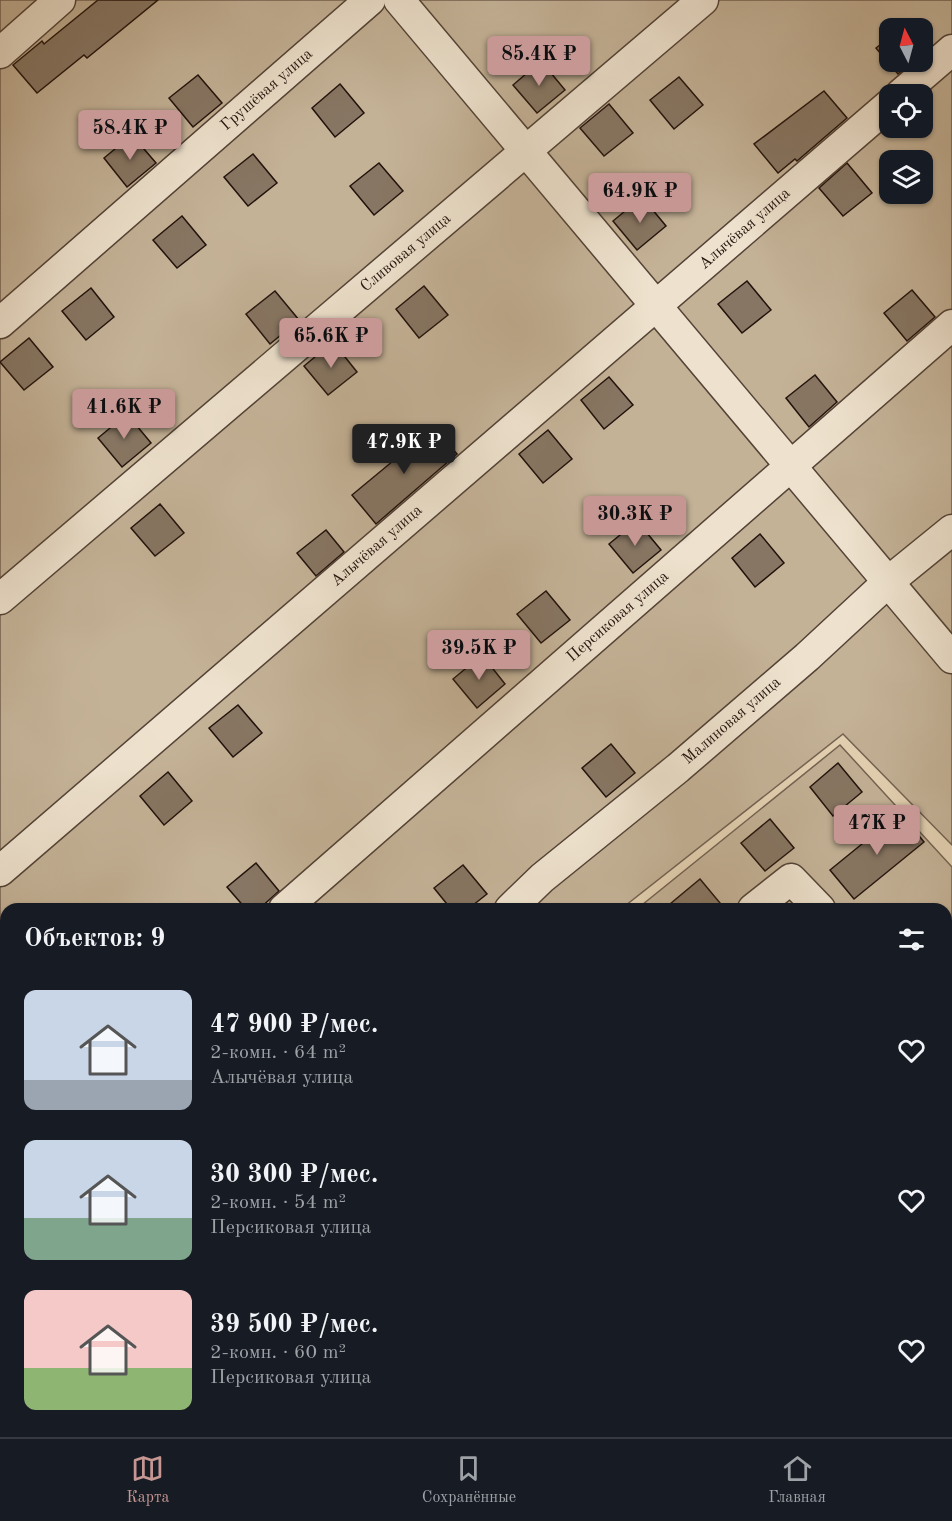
<!DOCTYPE html>
<html lang="ru">
<head>
<meta charset="utf-8">
<style>
  body { margin:0; font-family:"Old Standard TT",serif; background:#242831; color:#f1f3f6; height:100vh; display:flex; flex-direction:column; font-size:22px; white-space:nowrap }
  * { box-sizing:border-box; margin:0 }
  p { font-size:20px; color:#9ea1a6 }
  .icon { flex:none; width:33px; height:33px; fill:none; stroke:currentColor; stroke-width:2; stroke-linecap:round; stroke-linejoin:round }
  .map { position:relative; flex:1; overflow:hidden }
  .details { position:absolute; left:0px; top:903px; width:952px; height:534px; display:flex; flex-direction:column; background:#171b24; border-radius:18px 18px 0 0; box-shadow:0 2px 4px #0004 }
  .details>* { flex:none }
  .needle { width:39px; rotate:354deg }
  .buttons { position:absolute; left:879px; top:18px; display:grid; gap:12px }
  .buttons a { display:grid; place-items:center; width:54px; height:54px; border-radius:12px; background:#171b24; box-shadow:0 2px 4px #0004; font-size:30px }
  .price { position:absolute; translate:-50% -51px; padding:0 14px; border-radius:6px; background:#c59692; color:#111; font-size:20px; line-height:39px; filter:drop-shadow(0 2px 3px #0008) }
  .price::after { content:''; position:absolute; left:50%; top:36px; width:18px; height:14px; margin-left:-9px; background:inherit; clip-path:polygon(0 0,100% 0,50% 100%) }
  .price.selected { background:#222; color:#fff }
  ul { padding:0; list-style:none }
  li { display:flex; align-items:center; gap:18px; height:150px; padding:0 24px }
  li span { display:grid; place-items:center; flex:none; width:168px; height:120px; border-radius:12px; color:#555 }
  li>.icon { margin-inline-start:auto }
  span .icon { width:72px; height:72px; fill:#fffc; stroke-width:1 }
  li b { font-size:26px }
  h2 { display:flex; justify-content:space-between; align-items:center; height:72px; padding:0 24px; font-size:26px }
  .tab-bar { display:flex; justify-content:space-around; align-items:center; height:84px; border-top:2px solid #363941; background:#171b24; font-size:16px; color:#9ea1a6 }
  .tab-bar a { display:grid; justify-items:center; gap:3px }
  .tab-bar .selected { color:#c59692 }
  .map>svg:first-child { display:block }
  .green { fill:#c4b297; stroke:#736252; stroke-width:1.5; fill-rule:evenodd }
  .building { fill:#877663; stroke:#22120c; stroke-width:1.5 }
  .lines { fill:none; stroke-linecap:round; stroke-linejoin:round }
  .street-casing { stroke:#534236; stroke-width:33 }
  .street { stroke:#eee2ce; stroke-width:30 }
  .labels { text-anchor:middle; dominant-baseline:central; stroke-width:4.5; stroke-linejoin:round; paint-order:stroke }
  .street-label { font-size:16px; fill:#22120c; stroke:#eee2ce }
</style>
</head>
<body>
<div class="map">
<svg width="952" height="1437" viewBox="0 0 952 1437">
  <rect width="100%" height="100%" fill="#e5d3b4"/>
  <filter id="stains"><feTurbulence type="fractalNoise" baseFrequency=".00333" numOctaves="4"/><feColorMatrix values="0 0 0 0 .2 0 0 0 0 .09 0 0 0 0 .02 0 0 0 .5 -.17"/></filter>
  <radialGradient id="worn" r=".72"><stop offset=".6" stop-color="#630" stop-opacity="0"/><stop offset="1" stop-color="#630" stop-opacity=".3"/></radialGradient>
  <g class="green">
    <path d="M0,0h952v845l-109,-111 -222,175h-615v311l-6,-13zM890,28h32v34h-32zM890,94h32v34h-32zM890,160h32v34h-32z"/>
    <path d="M840,745l112,122v570h-952v-13l6,-5v12h940v-522h-309z"/>
    <path d="M0,1241l6,13v161l-6,5z"/>
  </g>
  <g class="building">
    <path d="M98,0h60l-71,58 -3,-3 -47,38 -24,-28 29,-24 2,3z"/>
    <path d="M890,37v25h22l-14,12 -22,-26z"/>
    <path d="M541,61l24,29 -28,23 -24,-28z"/>
    <path d="M198,75l24,28 -29,24 -24,-29z"/>
    <path d="M679,77l24,28 -29,24 -24,-29z"/>
    <path d="M340,84l24,29 -29,24 -23,-29z"/>
    <path d="M824,91l23,27 -50,43 -2,-2 -17,14 -24,-29z"/>
    <path d="M609,104l24,29 -29,23 -24,-28z"/>
    <path d="M132,135l24,28 -29,24 -23,-29z"/>
    <path d="M253,154l24,29 -29,23 -24,-29z"/>
    <path d="M379,163l24,28 -29,24 -24,-29z"/>
    <path d="M847,163l25,30 -29,23 -24,-28z"/>
    <path d="M642,197l24,29 -29,24 -24,-29z"/>
    <path d="M182,216l24,29 -29,23 -24,-28z"/>
    <path d="M747,281l24,29 -29,23 -24,-29z"/>
    <path d="M424,286l24,29 -29,23 -23,-29z"/>
    <path d="M91,288l23,29 -28,23 -24,-29z"/>
    <path d="M912,290l23,27 -28,24 -23,-28z"/>
    <path d="M275,291l24,29 -29,24 -24,-30z"/>
    <path d="M29,338l24,29 -29,23 -24,-28z"/>
    <path d="M333,342l24,30 -29,23 -24,-29z"/>
    <path d="M815,375l22,27 -28,25 -23,-29z"/>
    <path d="M609,377l24,28 -29,24 -23,-29z"/>
    <path d="M127,414l24,29 -29,24 -24,-29z"/>
    <path d="M434,427l23,27 -81,70 -24,-29z"/>
    <path d="M548,430l24,29 -29,24 -24,-29z"/>
    <path d="M160,504l24,29 -29,23 -24,-28z"/>
    <path d="M637,521l24,29 -28,23 -24,-29z"/>
    <path d="M326,530l18,22 -28,24 -19,-23z"/>
    <path d="M760,534l24,29 -29,24 -23,-29z"/>
    <path d="M546,591l24,29 -29,23 -24,-29z"/>
    <path d="M482,655l23,29 -28,24 -24,-29z"/>
    <path d="M238,705l24,28 -29,24 -24,-29z"/>
    <path d="M611,744l24,29 -29,24 -24,-29z"/>
    <path d="M838,763l24,29 -29,24 -23,-29z"/>
    <path d="M168,772l24,29 -28,24 -24,-29z"/>
    <path d="M900,813l24,29 -70,57 -24,-29z"/>
    <path d="M770,819l24,29 -29,23 -24,-28z"/>
    <path d="M256,863l23,28 -20,18h-13l-19,-22z"/>
    <path d="M463,865l24,29 -19,15h-17l-17,-21z"/>
    <path d="M700,879l25,30h-61z"/>
  </g>
  <g class="lines">
    <g class="street-casing">
      <g id="street">
        <path d="M399,0l553,658"/>
        <path d="M0,53l60,-53"/>
        <path d="M901,94l51,-44"/>
        <path d="M0,323l370,-323"/>
        <path d="M0,599l703,-599"/>
        <path d="M0,871l890,-767"/>
        <path d="M284,909l668,-584"/>
        <path d="M510,909l32,-31 136,-110 129,-111 81,-75 64,-52"/>
        <path d="M753,909l38,-30 29,30"/>
        <path d="M946,1041l6,6"/>
        <path d="M0,1157l6,-5"/>
        <path d="M946,1258l6,-5"/>
        <path d="M0,1345l6,-5"/>
        <path d="M91,1437l7,-6"/>
        <path d="M430,1437l7,-6"/>
        <path d="M732,1437l8,-6"/>
      </g>
    </g>
    <use href="#street" class="street"/>
  </g>
  <g class="labels">
    <g class="street-label">
      <text transform="translate(267 90) rotate(-41)">Грушёвая улица</text>
      <text transform="translate(745 229) rotate(-41)">Алычёвая улица</text>
      <text transform="translate(406 253) rotate(-40)">Сливовая улица</text>
      <text transform="translate(377 546) rotate(-41)">Алычёвая улица</text>
      <text transform="translate(618 617) rotate(-41)">Персиковая улица</text>
      <text transform="translate(732 721) rotate(-41)">Малиновая улица</text>
    </g>
  </g>
  <rect width="100%" height="100%" filter="url(#stains)"/>
  <rect width="100%" height="100%" fill="url(#worn)"/>
</svg>
<div class="buttons">
<a><svg class="needle" viewBox="-14 -14 28 28"><path d="M0-13l5 13h-10z" fill="#e53935"/><path d="M0 13l5-13h-10z" fill="#9ea1a6"/></svg></a>
<a><svg class="icon" aria-label="locate" viewBox="0 0 24 24"><circle cx="12" cy="12" r="6"/><path d="M12 2v4M12 18v4M2 12h4M18 12h4"/></svg></a>
<a><svg class="icon" aria-label="layers" viewBox="0 0 24 24"><path d="M12 4l9 5-9 5-9-5zM3 14l9 5 9-5"/></svg></a>
</div>
<b class="price" style="left:539px;top:87px">85.4K ₽</b>
<b class="price" style="left:130px;top:161px">58.4K ₽</b>
<b class="price" style="left:640px;top:224px">64.9K ₽</b>
<b class="price" style="left:331px;top:369px">65.6K ₽</b>
<b class="price" style="left:124px;top:440px">41.6K ₽</b>
<b class="price selected" style="left:404px;top:475px">47.9K ₽</b>
<b class="price" style="left:635px;top:547px">30.3K ₽</b>
<b class="price" style="left:479px;top:681px">39.5K ₽</b>
<b class="price" style="left:877px;top:856px">47K ₽</b>
<section class="details">
<h2>Объектов: 9<svg class="icon" aria-label="filters" viewBox="0 0 24 24"><path d="M4 7h16M4 17h16"/><circle cx="9" cy="7" r="2"/><circle cx="15" cy="17" r="2"/></svg></h2>
<ul>
<li><span style="background:linear-gradient(#c9d6e8 75%,#9aa5b1 0)"><svg class="icon" aria-label="home" viewBox="0 0 24 24"><path d="M3 11l9-7 9 7M6 9v11h12V9"/></svg></span><div><b>47 900 ₽/мес.</b><p>2-комн. · 64 m²</p><p>Алычёвая улица</p></div><svg class="icon" aria-label="heart" viewBox="0 0 24 24"><path d="M12 20l-8-8c-3-5 5-10 8-4 3-6 11-1 8 4z"/></svg></li>
<li><span style="background:linear-gradient(#c9d6e8 65%,#7fa58c 0)"><svg class="icon" aria-label="home" viewBox="0 0 24 24"><path d="M3 11l9-7 9 7M6 9v11h12V9"/></svg></span><div><b>30 300 ₽/мес.</b><p>2-комн. · 54 m²</p><p>Персиковая улица</p></div><svg class="icon" aria-label="heart" viewBox="0 0 24 24"><path d="M12 20l-8-8c-3-5 5-10 8-4 3-6 11-1 8 4z"/></svg></li>
<li><span style="background:linear-gradient(#f6c9c9 65%,#8fb573 0)"><svg class="icon" aria-label="home" viewBox="0 0 24 24"><path d="M3 11l9-7 9 7M6 9v11h12V9"/></svg></span><div><b>39 500 ₽/мес.</b><p>2-комн. · 60 m²</p><p>Персиковая улица</p></div><svg class="icon" aria-label="heart" viewBox="0 0 24 24"><path d="M12 20l-8-8c-3-5 5-10 8-4 3-6 11-1 8 4z"/></svg></li>
</ul>
</section>
</div>
<nav class="tab-bar">
<a class="selected"><svg class="icon" aria-label="map" viewBox="0 0 24 24"><path d="M3 6l6-2 6 2 6-2v14l-6 2-6-2-6 2zM9 4v14M15 6v14"/></svg>Карта</a>
<a><svg class="icon" aria-label="saved" viewBox="0 0 24 24"><path d="M7 4h10v16l-5-4-5 4z"/></svg>Сохранённые</a>
<a><svg class="icon" aria-label="home" viewBox="0 0 24 24"><path d="M3 11l9-7 9 7M6 9v11h12V9"/></svg>Главная</a>
</nav>
</body>
</html>
